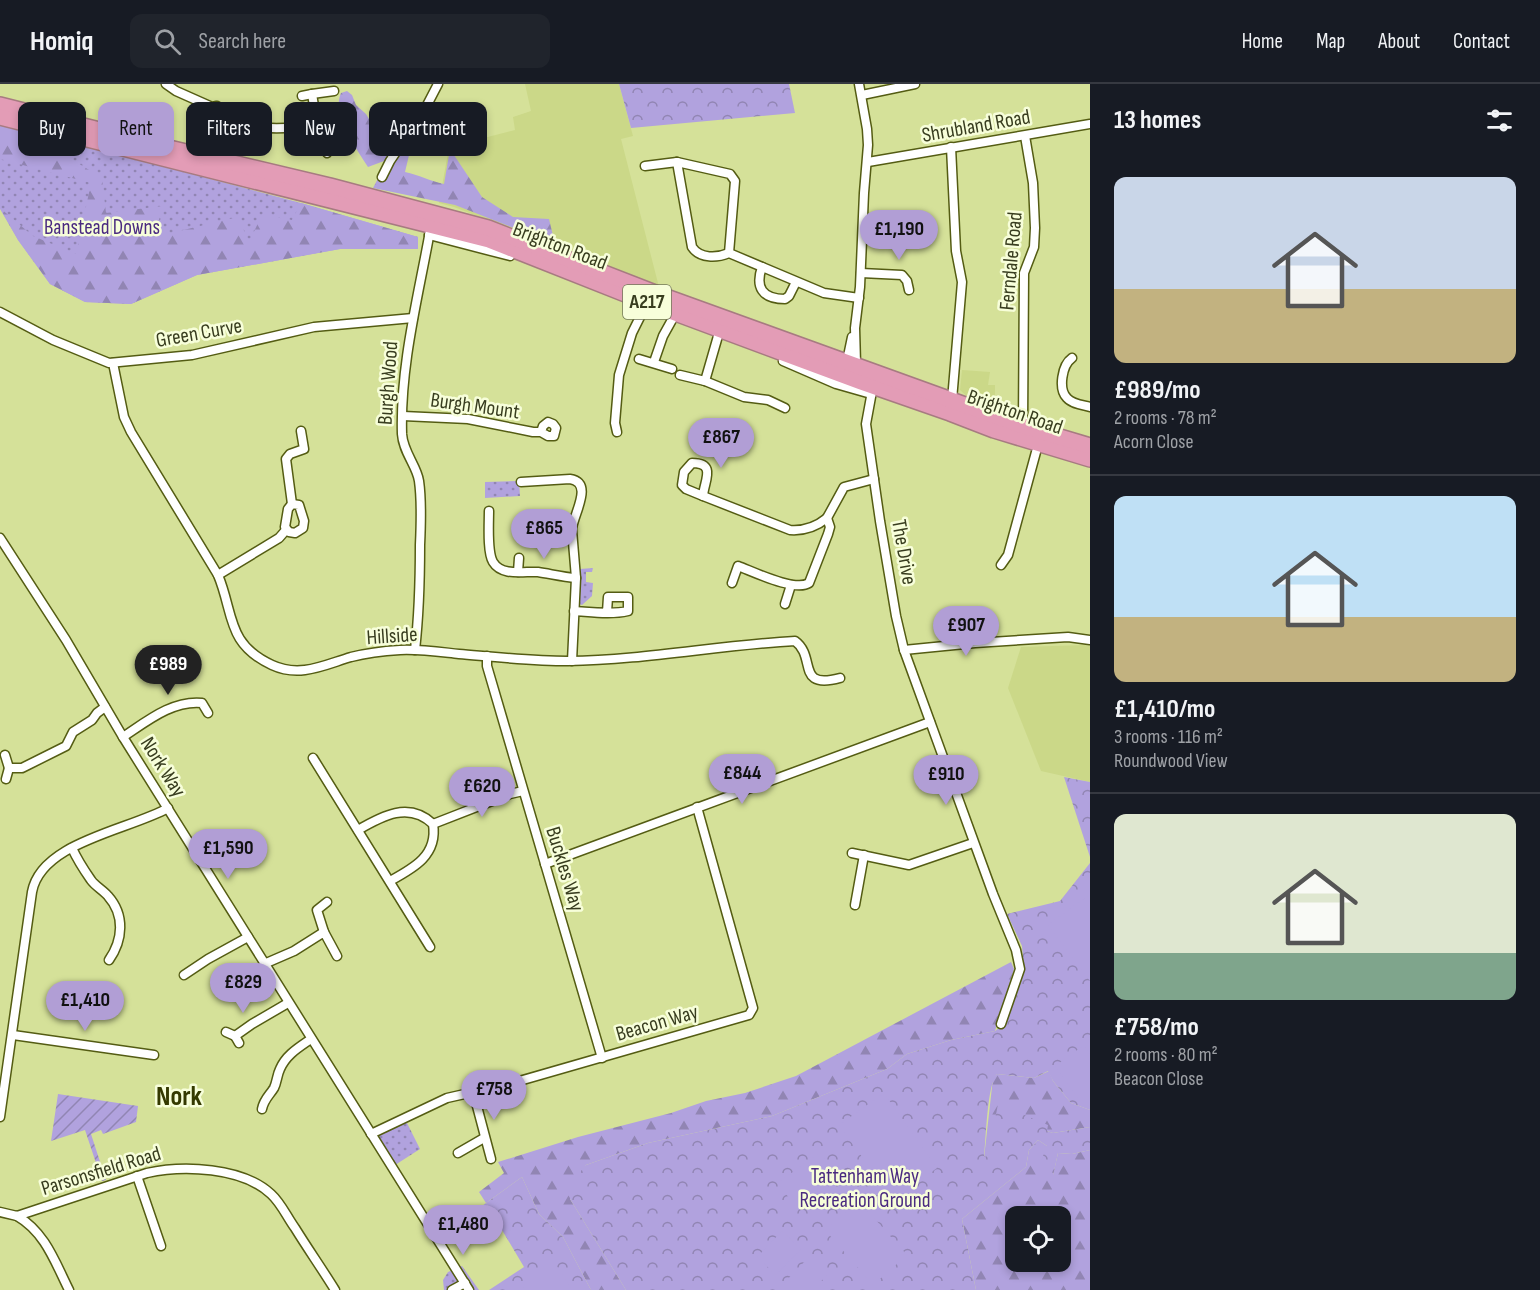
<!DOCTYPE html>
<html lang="en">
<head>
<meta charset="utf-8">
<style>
  body { margin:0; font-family:"Sofia Sans Condensed",sans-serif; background:#20242c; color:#f1f3f6; height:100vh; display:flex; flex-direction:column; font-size:22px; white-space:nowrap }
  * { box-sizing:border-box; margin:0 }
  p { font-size:20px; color:#9ea1a6 }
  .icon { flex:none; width:33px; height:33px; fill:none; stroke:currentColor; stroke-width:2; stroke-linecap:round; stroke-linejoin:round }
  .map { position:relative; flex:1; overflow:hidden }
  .side { display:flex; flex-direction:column; background:#171b24; width:450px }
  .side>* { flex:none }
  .hud { position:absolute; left:18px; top:18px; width:570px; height:54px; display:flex; gap:12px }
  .tools { position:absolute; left:1005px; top:1122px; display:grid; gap:12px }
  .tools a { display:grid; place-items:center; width:66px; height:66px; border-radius:12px; background:#171b24; box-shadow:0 3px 9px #0003; font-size:30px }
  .price { position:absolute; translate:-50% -51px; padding:0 14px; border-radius:21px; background:#b19ed5; color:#111; font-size:20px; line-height:39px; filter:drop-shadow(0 2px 3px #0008) }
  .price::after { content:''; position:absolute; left:50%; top:36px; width:18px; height:14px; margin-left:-9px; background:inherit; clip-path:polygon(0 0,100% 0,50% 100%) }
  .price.on { background:#222; color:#fff }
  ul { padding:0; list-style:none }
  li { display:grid; align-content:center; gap:12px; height:318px; padding:0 24px }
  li+li { border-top:2px solid #363941 }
  li span { display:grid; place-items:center; height:186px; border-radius:12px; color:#555 }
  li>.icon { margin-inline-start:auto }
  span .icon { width:108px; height:108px; fill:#fffc; stroke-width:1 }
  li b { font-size:26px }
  h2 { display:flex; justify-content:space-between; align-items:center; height:72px; padding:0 24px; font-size:26px }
  .tag { padding:0 21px; border-radius:12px; background:#171b24; box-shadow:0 3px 9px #0003; font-size:21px; line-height:54px }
  .tag.on { background:#b19ed5; color:#111 }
  header { display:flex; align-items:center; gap:36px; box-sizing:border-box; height:84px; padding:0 30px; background:#171b24; border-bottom:2px solid #363941 }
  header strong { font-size:28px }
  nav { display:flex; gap:33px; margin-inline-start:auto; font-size:21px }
  .search { width:420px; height:54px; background:#20242c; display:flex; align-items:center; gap:15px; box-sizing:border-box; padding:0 21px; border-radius:12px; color:#9ea1a6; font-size:22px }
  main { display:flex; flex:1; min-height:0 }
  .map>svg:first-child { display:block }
  .built { fill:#cbd888 }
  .grass { fill:url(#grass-dots) }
  .forest { fill:url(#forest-firs); fill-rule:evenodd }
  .park { fill:url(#park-crowns) }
  .garden { fill:url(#garden-furrows) }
  .pitch { fill:#b1a2de }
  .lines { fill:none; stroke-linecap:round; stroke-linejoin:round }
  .street-casing { stroke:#545c13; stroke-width:11 }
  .highway-casing { stroke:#a77b81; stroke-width:18 }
  .street { stroke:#fff; stroke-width:8 }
  .highway { stroke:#e39cb6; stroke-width:15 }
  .labels { text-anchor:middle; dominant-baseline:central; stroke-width:5; stroke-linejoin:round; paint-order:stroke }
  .shield { fill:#f7feda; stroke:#717757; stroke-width:1.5 }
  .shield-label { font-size:20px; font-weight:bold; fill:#383d1f }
  .street-label { font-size:21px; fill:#383d1f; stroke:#f7feda }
  .park-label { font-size:21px; fill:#4a2a80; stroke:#f7feda }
  .district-label { font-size:27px; font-weight:bold; fill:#343900; stroke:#f7feda }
</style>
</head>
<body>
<header>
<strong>Homiq</strong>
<div class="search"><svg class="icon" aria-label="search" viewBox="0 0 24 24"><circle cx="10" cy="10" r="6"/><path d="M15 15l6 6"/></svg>Search here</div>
<nav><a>Home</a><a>Map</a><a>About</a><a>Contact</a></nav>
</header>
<main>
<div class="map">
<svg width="1090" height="1206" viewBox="0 0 1090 1206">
  <defs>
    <pattern id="grass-dots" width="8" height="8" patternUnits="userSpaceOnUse" patternTransform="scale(1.5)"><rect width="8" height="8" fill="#b1a2de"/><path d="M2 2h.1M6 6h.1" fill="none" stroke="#9185b3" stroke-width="1.8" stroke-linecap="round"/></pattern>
    <pattern id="forest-firs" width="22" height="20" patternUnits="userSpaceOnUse" patternTransform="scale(1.5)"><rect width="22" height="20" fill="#b1a2de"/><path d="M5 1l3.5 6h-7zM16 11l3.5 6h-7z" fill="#9185b3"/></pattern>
    <pattern id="park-crowns" width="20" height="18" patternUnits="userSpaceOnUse" patternTransform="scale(1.5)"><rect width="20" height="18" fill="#b1a2de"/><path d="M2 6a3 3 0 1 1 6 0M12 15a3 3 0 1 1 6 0" fill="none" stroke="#9185b3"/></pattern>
    <pattern id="garden-furrows" width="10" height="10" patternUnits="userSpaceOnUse" patternTransform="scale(1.5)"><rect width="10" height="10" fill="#b1a2de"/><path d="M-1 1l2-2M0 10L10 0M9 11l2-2" fill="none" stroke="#9185b3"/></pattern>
  </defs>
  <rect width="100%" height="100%" fill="#d5e199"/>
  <g class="built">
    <path d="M525,0h94l14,52 -12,3 38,148 -205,-80 -15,-4 10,-56 66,-17 -2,-13 18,-6z"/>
    <path d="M962,286l28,2 -2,13h7v22l-26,-9 -9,-8z"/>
    <path d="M1085,561l5,1v136l-49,-11 -33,-83 13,-41z"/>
  </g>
  <g class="grass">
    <path d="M0,39l301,80 117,34v12h-78l-143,26 -66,29 -46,-2 -35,-18 -32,-44 -18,-31z"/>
    <path d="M519,397l1,15 -35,2v-16z"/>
    <path d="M553,431h3l-1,7 12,6 -2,7 3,9 -37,-5 -1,-22z"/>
    <path d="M593,484l-1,4h-6v10l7,1 -1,13 -10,9 -3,-1 1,-35z"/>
    <path d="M404,1033l16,32 -28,18 -21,-33z"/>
    <path d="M486,1119l15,25 -15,12 -15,-25z"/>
    <path d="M462,1182l17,24h-35l-1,-10 5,-8z"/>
  </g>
  <g class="forest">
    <path d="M347,7l5,4 4,10 10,9 11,18 21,6 -14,23 -16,6c-11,-17 -37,-54 -27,-74z"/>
    <path d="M0,39l23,6 79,49 4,35 57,-7 -9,31 84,-20 11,25 13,-27 30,5 9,-17 117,34v12h-78l-143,26 -66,29 -46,-2 -35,-18 -32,-44 -18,-32 33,28 43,18 15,-71 -91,-24z"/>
    <path d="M405,60l2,5 3,2 -5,21c14,3 25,9 39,12l6,-35 32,48 31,20 36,2 6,25 -100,-39 -82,-17 13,-25z"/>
    <path d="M1011,878l3,7 -19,62 -44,9 -44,14 -20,15 -115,47 -124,27 -62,22 -16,34 56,91h-35l-28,-53 -24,-23 -17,-37 -36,26 -7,-11 25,-19 -6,-11 80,-25 93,-24 35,-12 39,-8 51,-17z"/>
    <path d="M1049,987l4,10 18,22 19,7v17l-37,6 -6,-2 -63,27 9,-80 4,-4 37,4z"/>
    <path d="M1038,1056l9,6 6,29 5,-22 14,1 18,-4v140h-114l-14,-71 64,-52 3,-17zM1016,1132h44v46h-44z"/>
  </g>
  <g class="park">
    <path d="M619,0h170l6,29 -164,15z"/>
    <path d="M1064,693l26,5v75z"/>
    <path d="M1090,779v247l-19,-7 -18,-22 -5,-10 -14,7 -37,-4c-10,10 -11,66 -13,83l4,-1 10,-52 50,21 -1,6 6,2 37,-6v23l-18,4 -14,-1 -5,23 -14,-10 8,-20 -9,-6 -9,10 -3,17 -64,52 14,71h-350l-56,-91v-15l16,-19 62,-22 124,-27 115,-47 20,-15 44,-14 44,-9 7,-5 22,-57 -2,-23 -15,-32 53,-13z"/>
    <path d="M522,1093l17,37 24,23 28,53h-102l35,-23 -38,-64z"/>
  </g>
  <path class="garden" d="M58,1010l80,12 -2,16 -33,12 -2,-4 -10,4 15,46 -4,1 -17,-51 -34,11z"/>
  <g class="pitch">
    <path d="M1090,810v87l-42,-56z"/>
    <path d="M1084,961l6,9v44l-8,6 -27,-38z"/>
    <path d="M884,1009l53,75 -44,32 -54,-75z"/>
    <path d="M820,1068l19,27 -42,30 -19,-26z"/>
    <path d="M859,1117l48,54 -34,30 -48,-55z"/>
    <path d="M782,1147l19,18 -25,26 -19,-18z"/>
    <path d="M809,1173l18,18 -14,15h-22l-7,-7z"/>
    <path d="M558,1183l14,23h-47l-2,-3z"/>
  </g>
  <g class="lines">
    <g class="street-casing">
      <g id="street">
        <path d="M166,0l10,7 36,16 5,-1 3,2v5"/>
        <path d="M862,11l53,-11"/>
        <path d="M302,12l10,-2"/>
        <path d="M220,29c5,5 10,7 17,9 27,9 52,7 80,2l10,29"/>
        <path d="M317,40l-5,-30 22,-3"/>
        <path d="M951,63l5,104 6,31 -10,118"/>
        <path d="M677,78l15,85c8,12 25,11 37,6l95,40 35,5"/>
        <path d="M868,78l222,-38"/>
        <path d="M645,82l32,-4 53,12 5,7 -6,72"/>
        <path d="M382,93l8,-16 35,-52 13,-25"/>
        <path d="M429,151l81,21"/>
        <path d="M762,183c-7,20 0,32 23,32l4,-3 7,-14"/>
        <path d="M861,189l41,2 5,6 2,9"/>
        <path d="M0,228l53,28 56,23 83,-8 122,-28 99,-9"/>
        <path d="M1072,274c-10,7 -14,31 -5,40 5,6 16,7 23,9"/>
        <path d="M639,275l33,10"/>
        <path d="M783,277l53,23 35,10"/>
        <path d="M847,277l5,-24"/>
        <path d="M654,278l9,-26 10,-18"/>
        <path d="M113,279l11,54 7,15 87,143c16,38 8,69 54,90 28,13 52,0 79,-8 16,-4 33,-6 49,-7 20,-1 40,2 59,4 36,3 73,7 109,7 76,-1 152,-16 227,-20 22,16 0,49 45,37"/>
        <path d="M856,280l-1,-36 5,-41 4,-94 4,-48 -1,-16 -8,-45"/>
        <path d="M680,291l25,6 39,16 24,3 17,8"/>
        <path d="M705,297l13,-45"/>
        <path d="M873,302l-7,38 14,97 16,95 8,34 89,244 23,56 4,19 -19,55"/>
        <path d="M403,332l65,3 65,13h8l7,4h6l2,-8 -3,-4 -5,-2 -5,4 -2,6"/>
        <path d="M1023,342l1,-153 10,-26 1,-19 -2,-45 -8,-47"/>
        <path d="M617,348l-2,-9 4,-48 13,-42 13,-26"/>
        <path d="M692,379c25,0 12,18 11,33l-17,-7 -4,-4 2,-13z"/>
        <path d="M521,398l49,-3c25,4 2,37 2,51l4,48 -4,83"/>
        <path d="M703,412l87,34c14,1 26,-3 37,-12"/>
        <path d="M292,420l-6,-45 4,-5 14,-5 -3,-18"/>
        <path d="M292,420l7,1 5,16 -1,7 -8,5 -6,-1 -4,-5 3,-18z"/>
        <path d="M489,427c0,12 -2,41 4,51 9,15 32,9 45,10 13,2 25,5 38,6"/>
        <path d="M559,435l13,4"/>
        <path d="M0,454l66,102 57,97 346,553"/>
        <path d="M1001,481l7,-10 28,-103"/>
        <path d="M518,488l1,-14"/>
        <path d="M218,491l61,-37 7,-8"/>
        <path d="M732,499l6,-17c16,6 57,26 71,17l19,-49 2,-7 -3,-9 17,-31 30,-8"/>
        <path d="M785,520l6,-19"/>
        <path d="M574,527c17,1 37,4 54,0v-14h-20l-1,15"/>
        <path d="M415,566c4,-35 5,-70 5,-105 1,-21 2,-43 -1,-64 -2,-15 -16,-29 -17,-47 -2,-68 16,-136 28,-203"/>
        <path d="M904,566l71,-7 93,-6 22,3"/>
        <path d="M487,572v10l115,392"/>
        <path d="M123,653c23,-15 49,-37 79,-34l6,10"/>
        <path d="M5,671l4,13"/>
        <path d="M313,674l117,189"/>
        <path d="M6,695l3,-11h13l44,-22 7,-14 19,-12 5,-7 8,-6"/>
        <path d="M433,740l77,-30 13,-3"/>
        <path d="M358,746c24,-14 51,-29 75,-6 5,31 -19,44 -43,57"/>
        <path d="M72,764c5,11 12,22 19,32 4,6 12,10 17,16 17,19 15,44 1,64"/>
        <path d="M852,769l57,12 64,-22"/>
        <path d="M545,780l385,-142"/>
        <path d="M855,821l9,-50"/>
        <path d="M324,848l-7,-22 10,-8"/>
        <path d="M264,880l30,-13 30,-19 13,24"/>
        <path d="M184,891l24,-16 40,-22"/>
        <path d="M226,948l9,4"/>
        <path d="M13,951l141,20"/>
        <path d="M239,959l-4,-7 17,-12 36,-21"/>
        <path d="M473,1007l18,68"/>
        <path d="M262,1025c2,-10 7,-13 12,-21 3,-6 3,-13 6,-19 6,-14 18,-21 31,-30"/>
        <path d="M0,1033l32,-225c9,-50 97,-62 136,-84"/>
        <path d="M371,1050l76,-36 62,-14 240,-69 4,-7 -56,-201"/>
        <path d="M458,1069l26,-15"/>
        <path d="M137,1092l24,70"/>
        <path d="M0,1128l17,4 130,-43c36,-8 95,-6 124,21 10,9 16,23 24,34 13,21 27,41 40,62"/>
        <path d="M17,1132c28,16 38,46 52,74"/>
        <path d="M452,1206l13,-7"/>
      </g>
    </g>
    <g class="highway-casing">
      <g id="highway">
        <path d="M0,21l131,33"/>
        <path d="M0,33l489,123 154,61 218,81 89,31 44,17 96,29"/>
        <path d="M169,64l161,38 158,42 167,65 368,133 67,20"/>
      </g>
    </g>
    <use href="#street" class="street"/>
    <use href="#highway" class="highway"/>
  </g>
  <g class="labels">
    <rect class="shield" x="623" y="201" width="48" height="34" rx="4.5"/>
    <g class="shield-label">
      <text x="647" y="218">A217</text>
    </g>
    <g class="street-label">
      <text transform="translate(976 42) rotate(-10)">Shrubland Road</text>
      <text transform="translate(560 162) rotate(21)">Brighton Road</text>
      <text transform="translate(1011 177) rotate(-85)">Ferndale Road</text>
      <text transform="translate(199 249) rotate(-10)">Green Curve</text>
      <text transform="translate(388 299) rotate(-86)">Burgh Wood</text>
      <text transform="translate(475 322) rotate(8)">Burgh Mount</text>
      <text transform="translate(1015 328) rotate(19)">Brighton Road</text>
      <text transform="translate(904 468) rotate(80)">The Drive</text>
      <text transform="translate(392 552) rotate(-4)">Hillside</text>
      <text transform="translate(163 683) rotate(58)">Nork Way</text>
      <text transform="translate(565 785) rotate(73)">Buckles Way</text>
      <text transform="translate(657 939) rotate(-16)">Beacon Way</text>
      <text transform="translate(101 1087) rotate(-17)">Parsonsfield Road</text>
    </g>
    <g class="park-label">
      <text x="102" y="143">Banstead Downs</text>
      <text x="865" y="1092">Tattenham Way<tspan x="865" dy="24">Recreation Ground</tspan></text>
    </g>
    <g class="district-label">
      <text x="179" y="1013">Nork</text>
    </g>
  </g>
</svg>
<div class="tools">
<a><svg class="icon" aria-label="locate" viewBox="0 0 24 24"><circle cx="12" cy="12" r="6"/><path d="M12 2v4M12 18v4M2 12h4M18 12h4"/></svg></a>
</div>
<b class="price" style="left:899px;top:177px">£1,190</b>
<b class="price" style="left:721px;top:385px">£867</b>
<b class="price" style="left:544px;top:476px">£865</b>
<b class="price" style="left:966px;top:573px">£907</b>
<b class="price on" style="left:168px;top:612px">£989</b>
<b class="price" style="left:742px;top:721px">£844</b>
<b class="price" style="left:946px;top:722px">£910</b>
<b class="price" style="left:482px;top:734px">£620</b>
<b class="price" style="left:228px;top:796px">£1,590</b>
<b class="price" style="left:243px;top:930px">£829</b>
<b class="price" style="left:85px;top:948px">£1,410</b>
<b class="price" style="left:494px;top:1037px">£758</b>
<b class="price" style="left:463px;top:1172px">£1,480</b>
<div class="hud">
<a class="tag">Buy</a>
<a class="tag on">Rent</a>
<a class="tag">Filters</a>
<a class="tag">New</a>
<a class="tag">Apartment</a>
</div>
</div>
<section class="side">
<h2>13 homes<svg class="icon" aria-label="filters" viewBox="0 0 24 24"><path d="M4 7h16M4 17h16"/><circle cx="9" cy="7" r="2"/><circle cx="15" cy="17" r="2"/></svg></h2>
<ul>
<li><span style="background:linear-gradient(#c9d6e8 60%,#c2b280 0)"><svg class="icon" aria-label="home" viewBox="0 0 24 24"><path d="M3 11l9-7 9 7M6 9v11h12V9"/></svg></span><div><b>£989/mo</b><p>2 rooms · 78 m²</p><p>Acorn Close</p></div></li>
<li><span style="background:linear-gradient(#bfe0f5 65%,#c2b280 0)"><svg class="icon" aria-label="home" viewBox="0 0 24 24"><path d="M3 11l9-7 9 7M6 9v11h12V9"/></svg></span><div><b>£1,410/mo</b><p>3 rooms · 116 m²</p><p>Roundwood View</p></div></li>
<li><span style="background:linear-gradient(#dfe7d0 75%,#7fa58c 0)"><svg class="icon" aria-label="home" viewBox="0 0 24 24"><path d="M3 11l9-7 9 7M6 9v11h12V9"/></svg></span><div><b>£758/mo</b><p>2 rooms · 80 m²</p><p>Beacon Close</p></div></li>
</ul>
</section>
</main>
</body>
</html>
